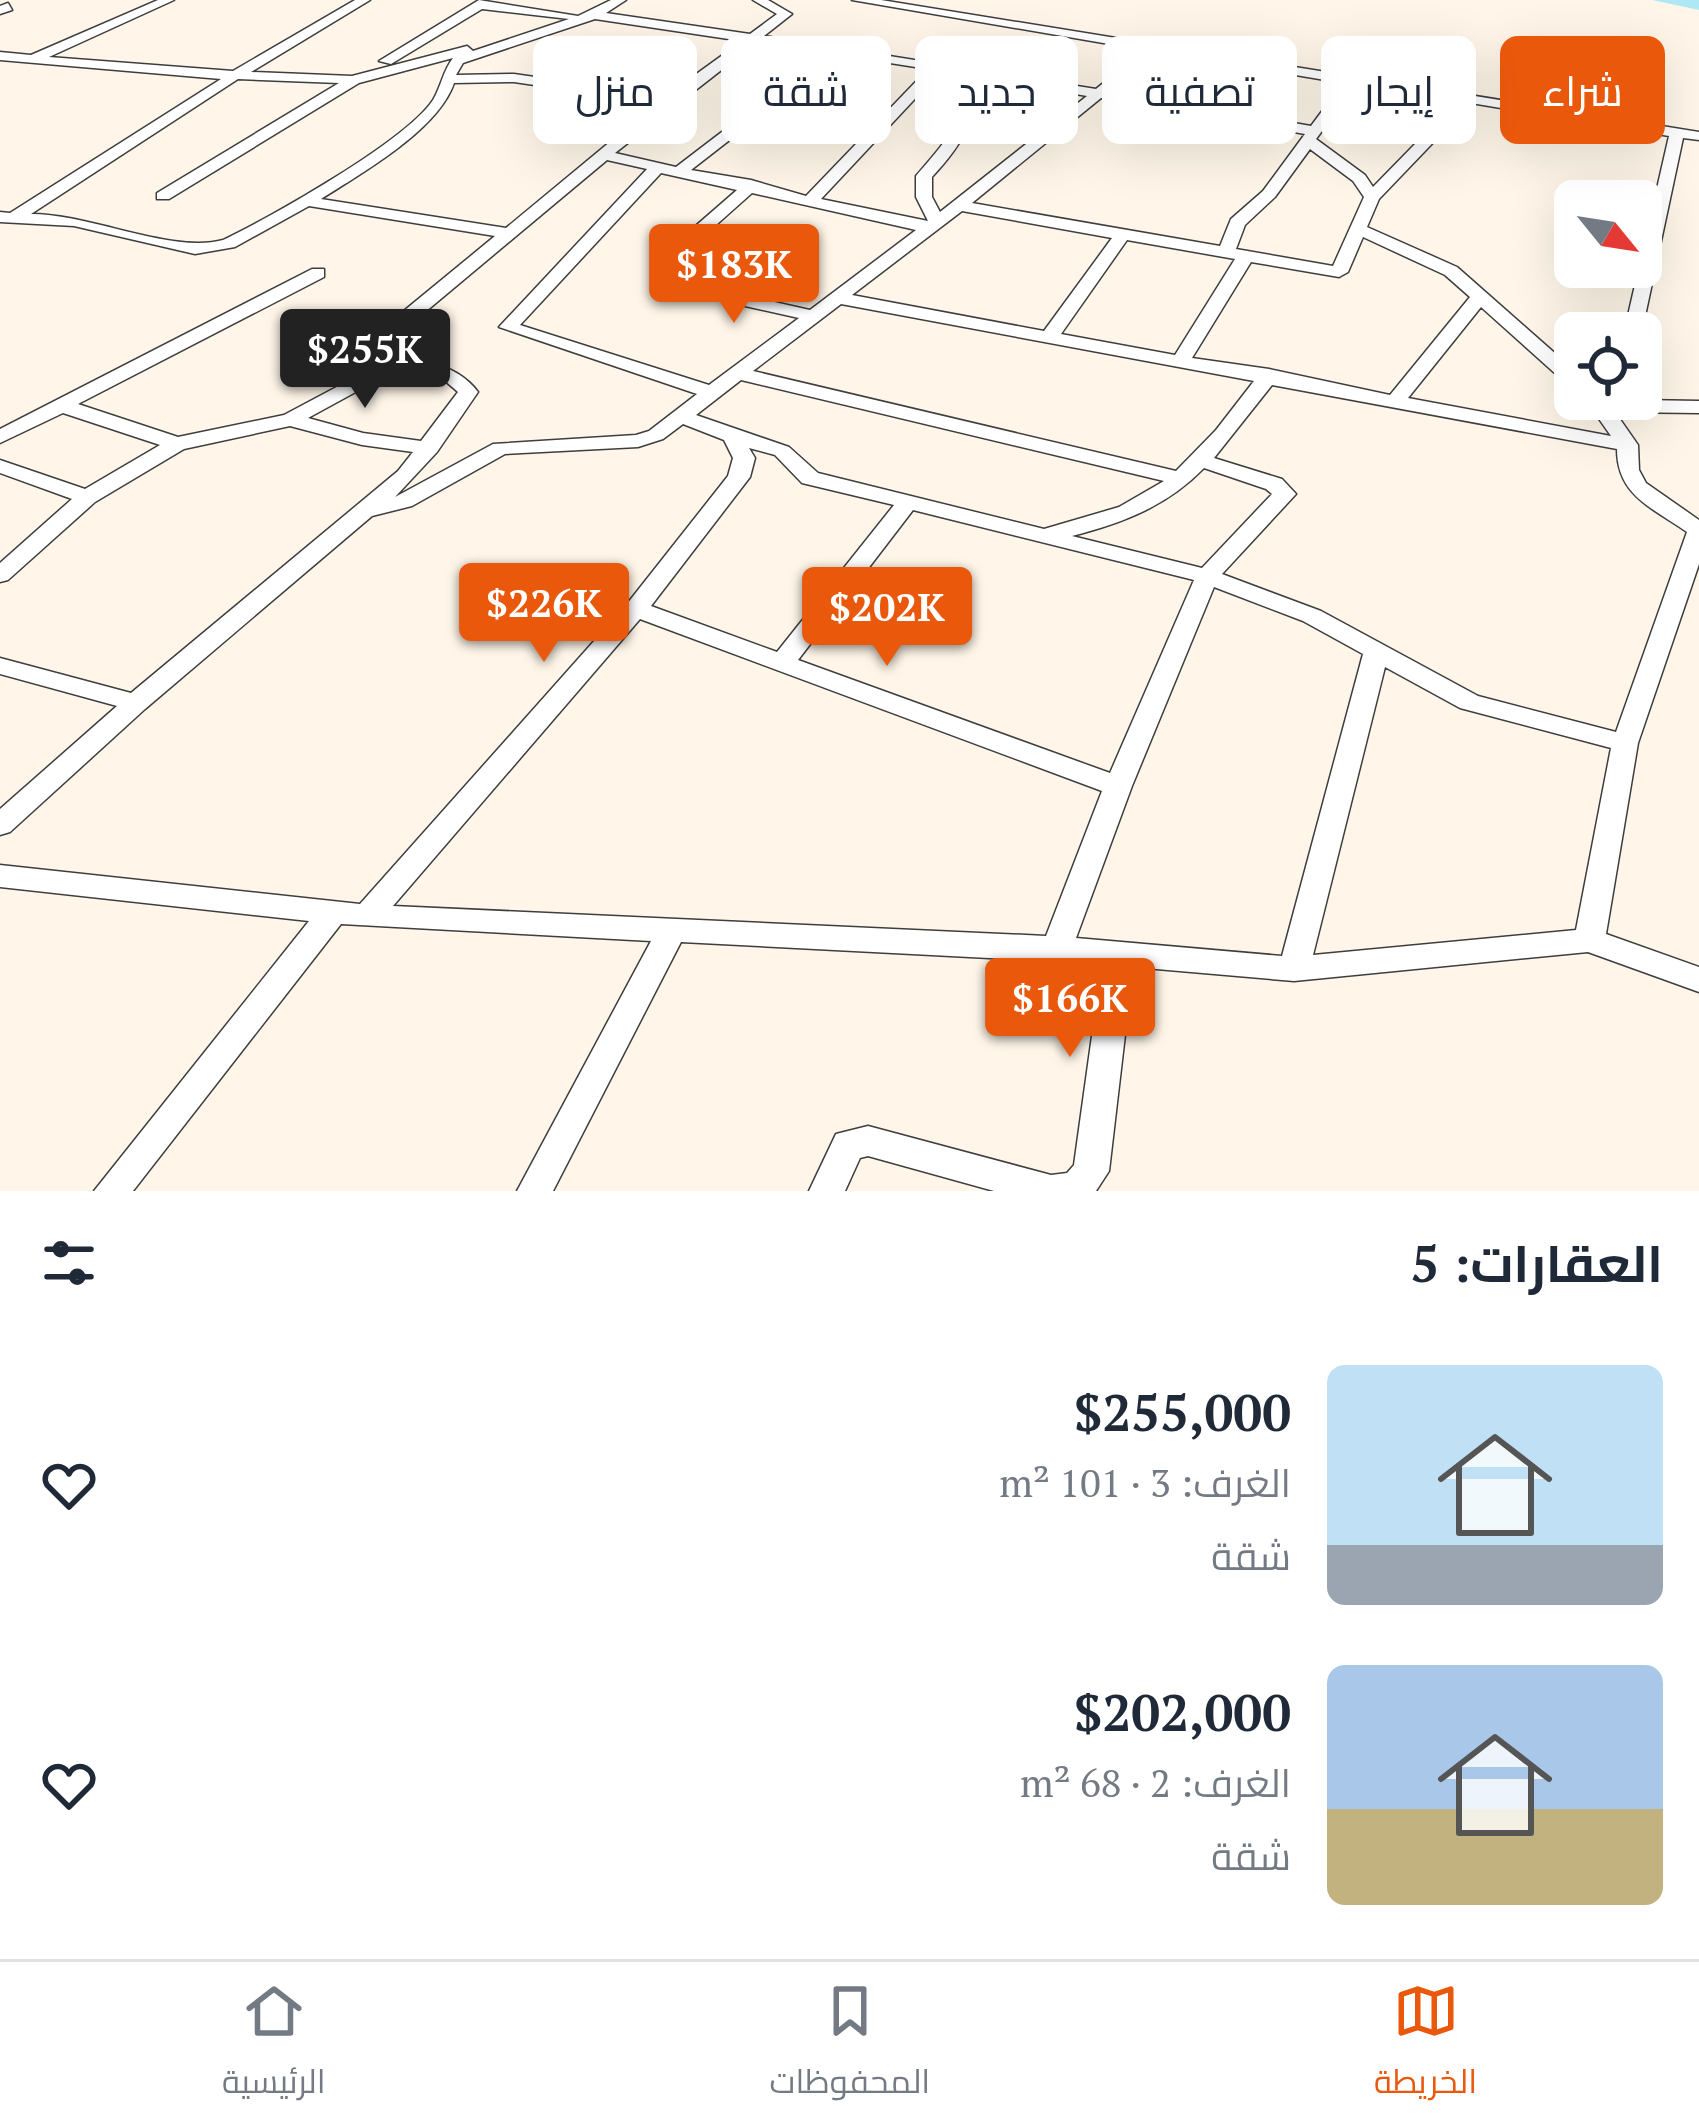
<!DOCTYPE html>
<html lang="ar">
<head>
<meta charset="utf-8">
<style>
  body { margin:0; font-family:"PT Serif",Cairo,serif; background:#f6f6f7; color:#1f2937; direction:rtl; height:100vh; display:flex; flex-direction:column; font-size:45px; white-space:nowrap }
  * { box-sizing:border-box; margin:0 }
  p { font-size:39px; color:#747a83 }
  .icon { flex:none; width:66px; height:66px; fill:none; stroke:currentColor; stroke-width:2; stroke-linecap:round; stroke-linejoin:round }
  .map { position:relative; height:1191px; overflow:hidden; direction:ltr }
  .details { display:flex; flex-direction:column; background:#fff; flex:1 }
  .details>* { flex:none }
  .top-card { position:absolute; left:36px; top:36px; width:1629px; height:108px; direction:rtl; display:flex; gap:24px }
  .needle { width:78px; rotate:120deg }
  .tools { position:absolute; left:1554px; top:180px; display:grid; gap:24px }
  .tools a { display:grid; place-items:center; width:108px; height:108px; border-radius:18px; background:#fff; box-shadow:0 12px 48px #0002; font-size:60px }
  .price { position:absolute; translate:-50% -102px; padding:0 27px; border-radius:12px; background:#ea580c; color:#fff; font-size:39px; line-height:78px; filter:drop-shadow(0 3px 6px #0008) }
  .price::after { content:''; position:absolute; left:50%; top:72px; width:36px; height:27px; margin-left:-18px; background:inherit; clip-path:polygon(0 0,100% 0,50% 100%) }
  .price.current { background:#222; color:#fff }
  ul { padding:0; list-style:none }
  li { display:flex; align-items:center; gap:36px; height:300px; padding:0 36px }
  li span { display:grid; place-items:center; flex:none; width:336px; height:240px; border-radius:18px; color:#555 }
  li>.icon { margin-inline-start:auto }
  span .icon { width:144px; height:144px; fill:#fffc; stroke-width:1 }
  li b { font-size:51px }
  h2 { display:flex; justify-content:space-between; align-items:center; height:144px; padding:0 36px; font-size:51px }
  .pill { padding:0 42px; border-radius:18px; background:#fff; box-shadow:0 12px 48px #0002; font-size:42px; line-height:108px }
  .pill.current { background:#ea580c; color:#fff }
  .dock { display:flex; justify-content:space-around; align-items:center; height:168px; border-top:3px solid #e0e1e3; background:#fff; font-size:33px; color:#747a83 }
  .dock a { display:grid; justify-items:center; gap:6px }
  .dock .current { color:#ea580c }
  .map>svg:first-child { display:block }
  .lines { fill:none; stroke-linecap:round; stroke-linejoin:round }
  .canal { fill:#aee8f5; fill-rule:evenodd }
  .street-casing { stroke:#3e3e3e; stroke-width:3 }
  .street { fill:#fff; fill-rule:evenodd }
</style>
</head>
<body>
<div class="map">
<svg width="1699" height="1191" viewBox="0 0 1699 1191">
  <rect width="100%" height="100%" fill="#fff6e9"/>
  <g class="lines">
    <path class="canal" d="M1652,0h47v10z"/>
    <g class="street-casing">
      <g id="street">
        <path d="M158,0h16l-125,57 184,14 122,-71h15l-119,72 101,4 115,-30 6,5 96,-32 -87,-10 -91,55 -12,-3 100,-61 99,16 33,-16h15l-20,13 144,21 27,-20 -24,-14h15l24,14 -28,22 332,53 48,-39 -292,-50h29l272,44 6,-3 6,5 534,86v8l-16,-2 -42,197 -17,-2 45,-197 -198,-33 -92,96 -12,28 90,40 118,104v16l-7,-2 -87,-78 -73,91 203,38 -26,-37 114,2v12l-84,-1 23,33 1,25 7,13 53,37v44l-61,179 -32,191 93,33v25l-111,-40 -294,29 -161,-14 -24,204 -13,20h-102l-126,-35 -8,2 -15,33h-36l27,-57 32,-8 183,49 16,-2 7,-8 28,-201 -421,-22 -128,249h-36l134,-250 -310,-17 -208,267h-39l215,-270 -309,-34v-22l360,39 267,-300 101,-128 5,-18 -9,-18 -41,-16 -20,15 -25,8 -133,7 -93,52 -40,10 -227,193 -135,123 -10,3v-26l117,-103 -117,-32v-16l131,35 267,-222 15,-19 -51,-7 -72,-19 -106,23 -89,53 -87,78 -8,2v-19l72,-64 -72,-26v-13l85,29 75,-44 -97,-32 -63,30v-14l312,-160h12v8l-246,127 100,33 106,-22 109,-58 -18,-20 2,-4 118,-97 -186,-30 -74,41 -40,7 -121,-28 -74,-4v-10l10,1 211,-134 -221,-19v-8l31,3zM595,19l147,22 -76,55 -152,-22 -58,1 7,-12zM756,43l69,10 -149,114 -61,-14zM1158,52l185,31 -32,43 -201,-35zM839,55l89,14 -122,127 -55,-16 -60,-10zM453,58c-10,13 -12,29 -20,42 -27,41 -163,118 -210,140 -51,14 -132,-26 -192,-26l207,-135 101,4 -182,110v6h12l190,-116zM941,71l22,3c-7,58 -10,59 -47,102v21l12,24 -107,-22zM976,77l111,19 -147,116 -8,-15v-20c34,-37 39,-50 44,-100zM514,82l143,21 -151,125 -185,-29c41,-26 117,-69 133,-116zM1356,85l101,16 -84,86 -8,-12 -49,-36zM1101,98l204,36 -42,57 -32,28 -11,27 -248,-43zM1310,149l43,32 11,16 -31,69 -97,-17 9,-24 30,-28zM607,160l40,9 -148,158 198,67 -48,37 -13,4 -143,9 -98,53 42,-45 41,-60c-22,-30 -59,-28 -84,-54zM661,173l76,17 -46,40 -2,4 7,9 -31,42 3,4 131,29 -90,67 -189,-60zM752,193l164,37 -106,80 -125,-28 28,-39 -7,-9zM962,211l150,27 -68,93 -192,-36zM1363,237l82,38 25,22 -80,98 -121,-26 -77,-11 59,-96 88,15 9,-5zM1127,240l108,19 -60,96 -114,-21zM841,304l413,77 -38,49 -40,41 -423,-100zM407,364l36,15 15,13 -37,49 -58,-8 -55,-15zM741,380l423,101 -45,26 -75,22 -226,-56 -29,-26 -93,-32zM1272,385l345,64c0,47 36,59 70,83l-71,200 -138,-36 -157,-85 -99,-37 74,-80 -14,-15 -68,-21zM749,448l26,7 27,28 92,22 -117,147 -126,-46 99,-129 5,-19zM1204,468l62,21 6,5 -70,74 -130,-32c51,-13 95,-30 132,-68zM913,510l281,70 -84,193 -312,-113zM1214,587l89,34 60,33 -81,302 -206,-18 56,-152zM640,619l462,172 -56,145 -653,-30zM1385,667l75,41 151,40 -35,182 -263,25z"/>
        <path d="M8,3l4,7 -12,4v-8z"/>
      </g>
    </g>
    <use href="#street" class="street"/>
  </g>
</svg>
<div class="tools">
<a><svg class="needle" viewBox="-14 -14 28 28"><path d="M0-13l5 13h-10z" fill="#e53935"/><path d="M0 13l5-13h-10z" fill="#747a83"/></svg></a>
<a><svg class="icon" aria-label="locate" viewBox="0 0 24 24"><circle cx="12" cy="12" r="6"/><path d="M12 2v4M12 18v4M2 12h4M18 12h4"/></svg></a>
</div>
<b class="price" style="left:734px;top:326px">$183K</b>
<b class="price current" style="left:365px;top:411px">$255K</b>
<b class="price" style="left:544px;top:665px">$226K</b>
<b class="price" style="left:887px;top:669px">$202K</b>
<b class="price" style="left:1070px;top:1060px">$166K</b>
<div class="top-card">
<a class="pill current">شراء</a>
<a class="pill">إيجار</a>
<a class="pill">تصفية</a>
<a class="pill">جديد</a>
<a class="pill">شقة</a>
<a class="pill">منزل</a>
</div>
</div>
<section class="details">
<h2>العقارات: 5<svg class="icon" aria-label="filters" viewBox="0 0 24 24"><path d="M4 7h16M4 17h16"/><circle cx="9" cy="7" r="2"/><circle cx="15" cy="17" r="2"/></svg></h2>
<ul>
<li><span style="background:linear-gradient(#bfe0f5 75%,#9aa5b1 0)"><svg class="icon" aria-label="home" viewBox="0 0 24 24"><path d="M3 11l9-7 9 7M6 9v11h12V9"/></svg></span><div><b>$255,000</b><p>الغرف: 3 · 101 m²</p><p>شقة</p></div><svg class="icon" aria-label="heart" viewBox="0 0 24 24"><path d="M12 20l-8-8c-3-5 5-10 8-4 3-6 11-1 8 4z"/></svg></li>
<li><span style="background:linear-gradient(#a9c7e8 60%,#c2b280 0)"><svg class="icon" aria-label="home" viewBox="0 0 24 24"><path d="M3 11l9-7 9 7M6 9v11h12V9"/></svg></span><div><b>$202,000</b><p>الغرف: 2 · 68 m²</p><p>شقة</p></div><svg class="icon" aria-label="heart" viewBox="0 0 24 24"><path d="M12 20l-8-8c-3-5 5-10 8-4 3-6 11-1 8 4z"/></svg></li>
</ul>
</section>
<nav class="dock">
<a class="current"><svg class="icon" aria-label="map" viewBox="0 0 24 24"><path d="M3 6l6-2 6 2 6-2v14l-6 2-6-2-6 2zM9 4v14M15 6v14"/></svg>الخريطة</a>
<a><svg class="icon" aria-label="saved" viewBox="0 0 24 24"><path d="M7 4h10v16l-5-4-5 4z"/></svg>المحفوظات</a>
<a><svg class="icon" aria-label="home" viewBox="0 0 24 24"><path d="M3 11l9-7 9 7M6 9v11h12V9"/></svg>الرئيسية</a>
</nav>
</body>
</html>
